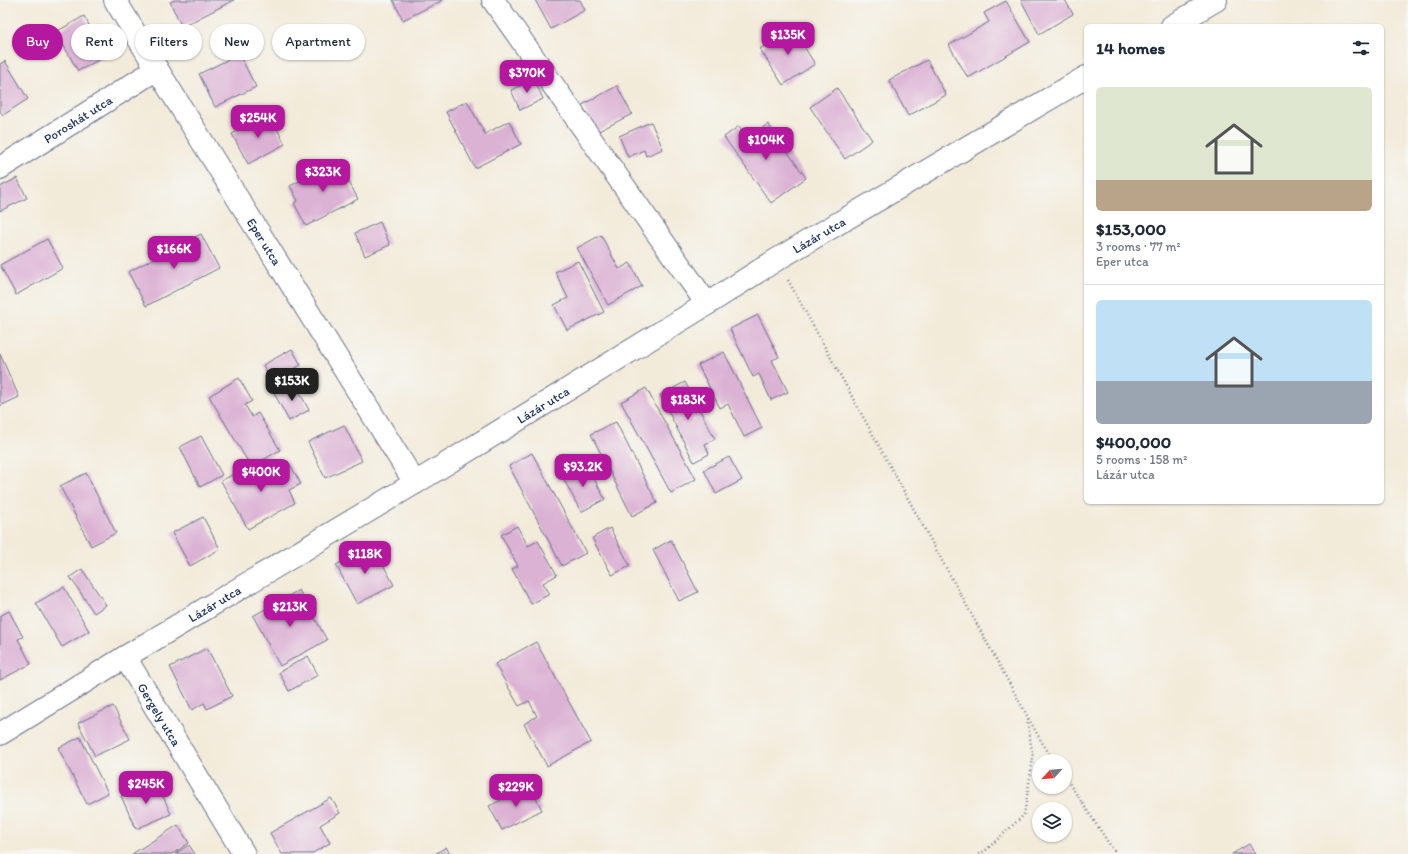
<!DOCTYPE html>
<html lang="en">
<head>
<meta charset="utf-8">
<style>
  body { margin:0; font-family:Itim,sans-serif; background:#f6f6f7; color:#1f2937; height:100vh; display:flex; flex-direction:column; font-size:15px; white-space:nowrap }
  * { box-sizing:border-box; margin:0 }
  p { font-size:13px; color:#747a83 }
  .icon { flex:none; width:22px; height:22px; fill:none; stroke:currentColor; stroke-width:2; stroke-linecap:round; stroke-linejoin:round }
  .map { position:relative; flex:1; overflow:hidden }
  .drawer { position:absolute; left:1084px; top:24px; width:300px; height:480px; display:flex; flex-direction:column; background:#fff; border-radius:6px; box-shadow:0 1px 3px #0004 }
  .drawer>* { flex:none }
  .guide { position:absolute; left:12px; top:24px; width:380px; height:36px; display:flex; gap:8px }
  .needle { width:26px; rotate:244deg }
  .fabs { position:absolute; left:1032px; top:754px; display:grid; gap:8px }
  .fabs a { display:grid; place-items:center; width:40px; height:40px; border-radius:50%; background:#fff; box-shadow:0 1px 3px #0004; font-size:20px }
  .price { position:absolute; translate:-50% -34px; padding:0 9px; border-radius:8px; background:#b5179e; color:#fff; font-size:13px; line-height:26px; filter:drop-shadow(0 1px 2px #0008) }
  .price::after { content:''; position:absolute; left:50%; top:24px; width:12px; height:9px; margin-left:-6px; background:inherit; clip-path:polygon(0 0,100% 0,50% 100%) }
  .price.active { background:#222; color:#fff }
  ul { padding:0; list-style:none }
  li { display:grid; align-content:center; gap:8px; height:212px; padding:0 12px }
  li+li { border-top:1px solid #e0e1e3 }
  li span { display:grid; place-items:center; height:124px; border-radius:6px; color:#555 }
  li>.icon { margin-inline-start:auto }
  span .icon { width:72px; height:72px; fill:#fffc; stroke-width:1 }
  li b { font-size:17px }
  h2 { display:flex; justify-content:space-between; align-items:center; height:48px; padding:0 12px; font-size:17px }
  .tag { padding:0 14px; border-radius:18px; background:#fff; box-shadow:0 1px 3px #0004; font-size:14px; line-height:36px }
  .tag.active { background:#b5179e; color:#fff }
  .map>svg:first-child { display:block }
  .building { fill:#dbb1d4 }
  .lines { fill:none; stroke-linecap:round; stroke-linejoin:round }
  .minor-casing { stroke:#677189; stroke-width:24 }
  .path { stroke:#677189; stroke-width:2.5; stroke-dasharray:1 3; stroke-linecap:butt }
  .minor { stroke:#fff; stroke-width:22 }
  .labels { text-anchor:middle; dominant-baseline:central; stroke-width:4; stroke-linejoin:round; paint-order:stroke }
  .street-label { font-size:13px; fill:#1b2f5e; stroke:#f6f6f2 }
</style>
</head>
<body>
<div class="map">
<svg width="1408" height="854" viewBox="0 0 1408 854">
  <rect width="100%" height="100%" fill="#f6f6f2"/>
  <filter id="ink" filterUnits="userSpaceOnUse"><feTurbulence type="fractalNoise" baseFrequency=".025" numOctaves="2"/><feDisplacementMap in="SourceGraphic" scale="8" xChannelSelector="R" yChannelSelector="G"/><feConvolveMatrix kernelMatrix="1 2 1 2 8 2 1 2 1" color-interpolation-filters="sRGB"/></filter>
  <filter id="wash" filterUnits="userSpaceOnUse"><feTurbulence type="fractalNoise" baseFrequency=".012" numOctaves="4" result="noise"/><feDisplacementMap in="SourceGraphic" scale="16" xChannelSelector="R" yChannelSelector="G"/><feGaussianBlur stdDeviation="0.9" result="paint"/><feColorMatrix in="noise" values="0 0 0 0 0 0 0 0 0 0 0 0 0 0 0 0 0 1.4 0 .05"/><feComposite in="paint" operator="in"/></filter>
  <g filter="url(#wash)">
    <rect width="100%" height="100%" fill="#f3ebda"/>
    <g id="blocks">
      <g class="building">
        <path d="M175,0h59l-52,27 -12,-25z"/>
        <path d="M393,0h50l-40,20z"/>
        <path d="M535,0h45l5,10 -34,19z"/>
        <path d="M1021,0h44l8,14 -34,20z"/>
        <path d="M1006,1l24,41 -62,36 -19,-33 40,-23 -5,-9z"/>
        <path d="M84,16l22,40 -28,15 -22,-39z"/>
        <path d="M792,28l23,36 -32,21 -23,-36z"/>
        <path d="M239,54l17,33 -41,20 -16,-33z"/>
        <path d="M927,60l19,35 -38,21 -19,-36z"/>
        <path d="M5,61l23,38 -25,16 -3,-4v-47z"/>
        <path d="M534,79l9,20 -23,11 -9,-20z"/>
        <path d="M617,86l15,28 -35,18 -15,-27z"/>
        <path d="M837,88l35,52 -27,19 -35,-52z"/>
        <path d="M467,101l18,33 24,-13 12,23 -46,24 -29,-56z"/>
        <path d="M269,114l16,30 -37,20 -16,-30z"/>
        <path d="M651,122l12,27 -17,7 -2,-6 -16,7 -9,-21z"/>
        <path d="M768,124l38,54 -35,25 -47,-66 15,-11 9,12z"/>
        <path d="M338,161l20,38 -52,27 -12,-23 4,-2 -8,-15z"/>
        <path d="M17,178l10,20 -27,13v-24z"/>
        <path d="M380,222l10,23 -25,11 -10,-23z"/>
        <path d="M201,234l18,34 -73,38 -18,-34z"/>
        <path d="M601,235l18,34 11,-6 12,23 -34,19 -31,-57z"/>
        <path d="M47,239l16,29 -47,27 -16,-30z"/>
        <path d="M578,261l26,51 -37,18 -13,-25 14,-7 -13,-26z"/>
        <path d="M758,315l21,42 -7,3 16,32 -17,8 -12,-26 -6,3 -23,-48z"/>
        <path d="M292,349l9,16 -30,16 -8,-16z"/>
        <path d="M724,352l38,76 -18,9 -16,-33 -8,4 -22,-43z"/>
        <path d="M0,354l19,43 -19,9z"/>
        <path d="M239,378l13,23 -7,4 7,12 6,-4 22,37 -29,17 -42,-71z"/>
        <path d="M294,382l15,28 -20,11 -15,-28z"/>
        <path d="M685,382l30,57 -10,5 4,10 -15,8 -34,-67z"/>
        <path d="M646,388l50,91 -25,14 -50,-91z"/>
        <path d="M616,422l41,81 -25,13 -41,-82z"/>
        <path d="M344,425l18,36 -37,17 -17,-36z"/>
        <path d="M201,436l21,39 -22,12 -20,-40z"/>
        <path d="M532,453l54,100 -24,13 -53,-100z"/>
        <path d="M729,457l13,23 -26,14 -12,-24z"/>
        <path d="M288,461l13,23 -12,6 6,13 -47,26 -27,-48 27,-15 7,13z"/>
        <path d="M586,464l19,35 -24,13 -19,-36z"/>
        <path d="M86,473l30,60 -25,13 -31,-60z"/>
        <path d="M203,517l17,32 -30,17 -18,-33z"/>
        <path d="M517,526l11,20 10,-5 19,34 -14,8 7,11 -19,10 -19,-35 6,-3 -17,-31z"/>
        <path d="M610,528l20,38 -18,9 -20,-37z"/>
        <path d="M671,540l27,52 -19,9 -26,-51z"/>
        <path d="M373,546l21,39 -37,19 -21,-39z"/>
        <path d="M82,569l24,36 -12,8 -24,-36z"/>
        <path d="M64,587l25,44 -27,16 -26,-44z"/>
        <path d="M299,590l28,50 -47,26 -27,-50z"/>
        <path d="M9,611l14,26 -5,2 13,25 -31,16v-64z"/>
        <path d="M536,642l55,100 -44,24 -23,-42 13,-8 -8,-15 -10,5 -24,-42z"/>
        <path d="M207,648l25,48 -25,13 -3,-6 -12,7 -22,-43z"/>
        <path d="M308,656l10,19 -29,16 -10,-19z"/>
        <path d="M113,706l17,33 -35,17 -17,-33z"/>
        <path d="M80,737l28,56 -21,11 -29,-56z"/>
        <path d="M156,781l15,33 -35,15 -15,-33z"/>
        <path d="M530,786l12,24 -40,20 -13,-24z"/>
        <path d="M331,798l9,15 -20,12 10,18 -19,11h-29l-12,-21z"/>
        <path d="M178,825l11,18 -17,11h-40z"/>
        <path d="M1249,844l6,10h-23z"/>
        <path d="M189,845l6,9h-20z"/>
        <path d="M446,847l4,7h-15z"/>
      </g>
    </g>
  </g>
  <g filter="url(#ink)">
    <use href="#blocks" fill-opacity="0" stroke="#677189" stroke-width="1"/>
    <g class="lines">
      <g class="minor-casing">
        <g id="minor">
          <path id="s1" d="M115,0l42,69 258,414"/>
          <path d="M493,0l214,304"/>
          <path d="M1172,26l44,-26"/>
          <path id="s2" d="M0,168l157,-99"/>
          <path id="s3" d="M125,657l119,197"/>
          <path id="s4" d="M0,734l125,-77 290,-174 292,-179 69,-44 310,-183"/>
        </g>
      </g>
      <g class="path">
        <path d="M788,280l253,461 13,20"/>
        <path d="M1065,777l51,77"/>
        <path d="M979,854l7,-4 38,-35 9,-57 -6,-40"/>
      </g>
      <use href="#minor" class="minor"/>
    </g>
  </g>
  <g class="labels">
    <g class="street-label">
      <text stroke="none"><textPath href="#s2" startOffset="92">Poroshát utca</textPath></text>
      <text stroke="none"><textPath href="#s4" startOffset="959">Lázár utca</textPath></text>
      <text stroke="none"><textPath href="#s1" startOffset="284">Eper utca</textPath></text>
      <text stroke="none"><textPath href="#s4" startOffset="635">Lázár utca</textPath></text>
      <text stroke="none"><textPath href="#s4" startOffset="251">Lázár utca</textPath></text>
      <text stroke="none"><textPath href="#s3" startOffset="67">Gergely utca</textPath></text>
    </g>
  </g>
</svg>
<div class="fabs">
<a><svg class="needle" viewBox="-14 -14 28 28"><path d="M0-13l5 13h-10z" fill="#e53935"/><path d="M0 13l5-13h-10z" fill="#747a83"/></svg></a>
<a><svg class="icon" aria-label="layers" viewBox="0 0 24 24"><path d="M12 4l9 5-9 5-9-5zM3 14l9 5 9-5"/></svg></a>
</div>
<b class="price" style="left:788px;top:56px">$135K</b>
<b class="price" style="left:527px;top:94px">$370K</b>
<b class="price" style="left:258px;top:139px">$254K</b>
<b class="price" style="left:766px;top:161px">$104K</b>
<b class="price" style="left:323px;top:193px">$323K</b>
<b class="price" style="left:174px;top:270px">$166K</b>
<b class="price active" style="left:292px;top:402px">$153K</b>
<b class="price" style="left:688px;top:421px">$183K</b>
<b class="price" style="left:583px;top:488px">$93.2K</b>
<b class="price" style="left:261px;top:493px">$400K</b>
<b class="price" style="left:365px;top:575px">$118K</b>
<b class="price" style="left:290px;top:628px">$213K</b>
<b class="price" style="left:146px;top:805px">$245K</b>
<b class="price" style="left:516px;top:808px">$229K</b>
<div class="guide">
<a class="tag active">Buy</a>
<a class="tag">Rent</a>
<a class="tag">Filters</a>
<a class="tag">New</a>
<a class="tag">Apartment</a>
</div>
<section class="drawer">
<h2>14 homes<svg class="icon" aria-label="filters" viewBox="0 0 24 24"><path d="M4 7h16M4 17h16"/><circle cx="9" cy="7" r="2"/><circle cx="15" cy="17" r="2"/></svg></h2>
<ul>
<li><span style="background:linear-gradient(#dfe7d0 75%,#b9a48a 0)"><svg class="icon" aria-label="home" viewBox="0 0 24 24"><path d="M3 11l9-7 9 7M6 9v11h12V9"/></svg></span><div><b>$153,000</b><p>3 rooms · 77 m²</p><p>Eper utca</p></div></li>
<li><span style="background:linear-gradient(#bfe0f5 65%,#9aa5b1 0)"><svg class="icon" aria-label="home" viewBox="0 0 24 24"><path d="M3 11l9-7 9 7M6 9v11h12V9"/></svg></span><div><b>$400,000</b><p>5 rooms · 158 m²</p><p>Lázár utca</p></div></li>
</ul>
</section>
</div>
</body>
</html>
